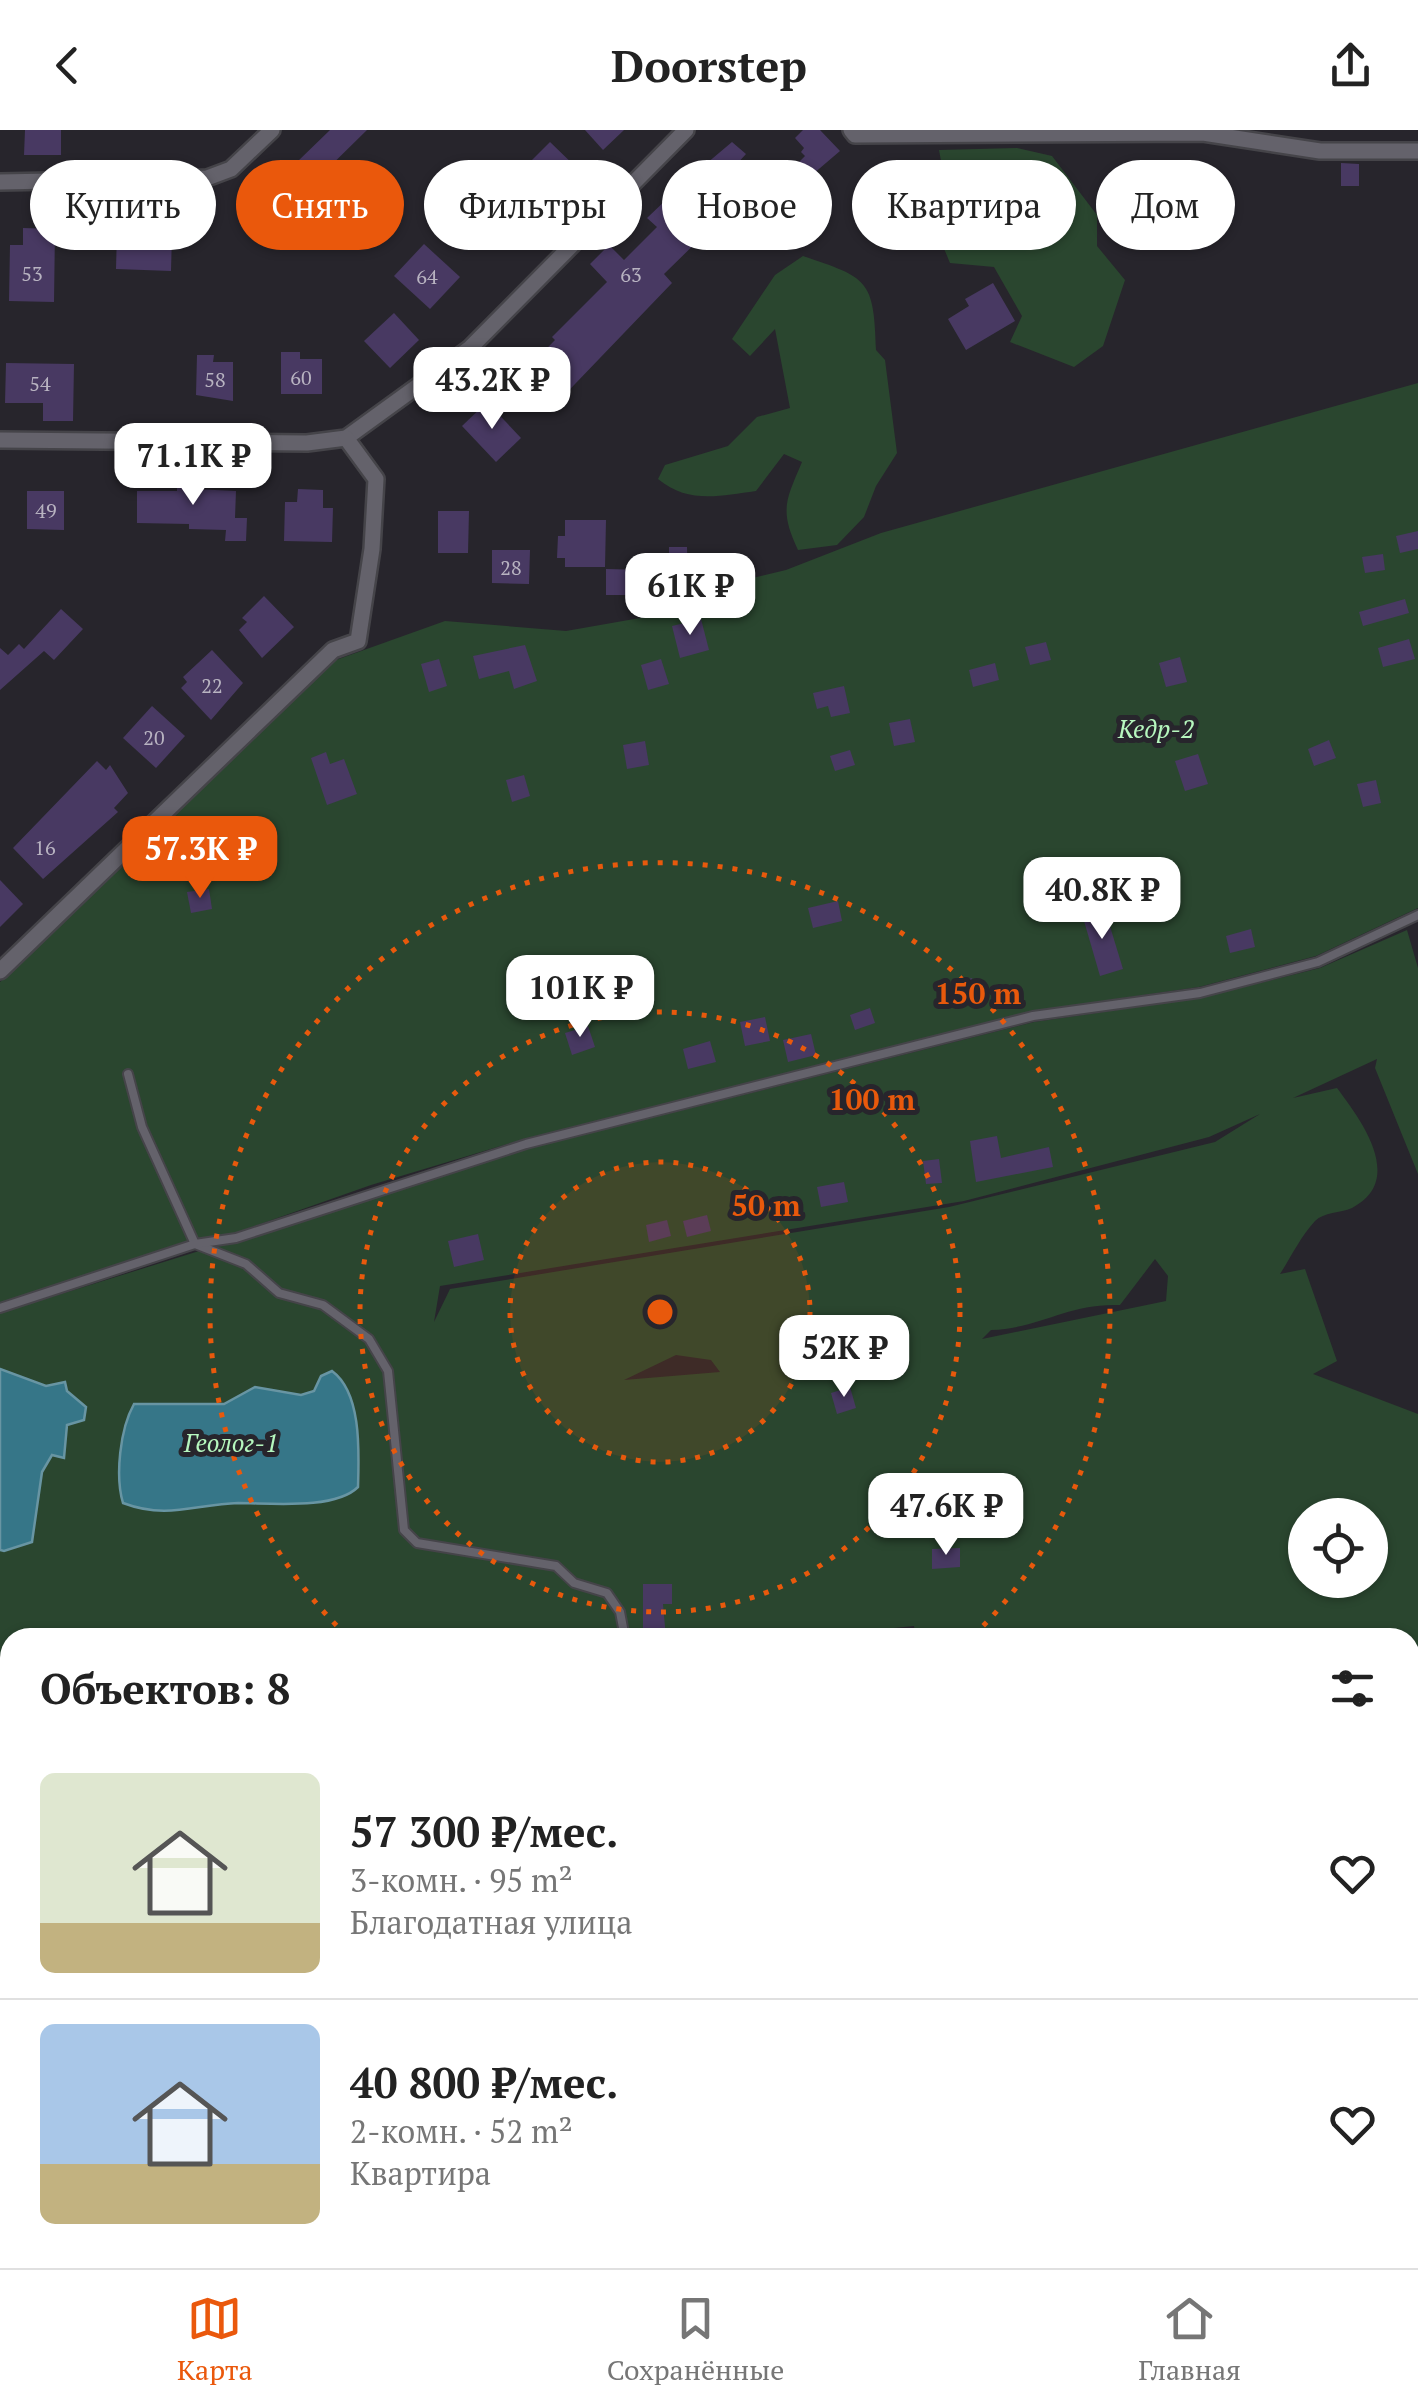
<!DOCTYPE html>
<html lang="ru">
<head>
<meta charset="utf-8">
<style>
  body { margin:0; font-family:"PT Serif",serif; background:#f6f6f6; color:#222; height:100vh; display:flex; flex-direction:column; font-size:38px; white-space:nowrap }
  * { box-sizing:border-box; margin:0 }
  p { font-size:32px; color:#767676 }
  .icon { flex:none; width:55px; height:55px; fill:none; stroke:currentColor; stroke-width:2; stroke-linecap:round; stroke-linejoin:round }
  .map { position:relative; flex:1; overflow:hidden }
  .drawer { position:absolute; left:0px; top:1498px; width:1420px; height:642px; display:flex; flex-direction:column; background:#fff; border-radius:30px 30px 0 0; box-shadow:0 2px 8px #0004 }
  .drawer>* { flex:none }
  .guide { position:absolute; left:30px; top:30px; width:1360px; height:90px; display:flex; gap:20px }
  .fabs { position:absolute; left:1288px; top:1368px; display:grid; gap:20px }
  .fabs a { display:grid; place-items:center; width:100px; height:100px; border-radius:50%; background:#fff; box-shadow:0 2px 8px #0004; font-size:50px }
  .price { position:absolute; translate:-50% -85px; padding:0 22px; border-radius:20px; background:#fff; color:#222; font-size:32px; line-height:65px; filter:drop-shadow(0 2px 5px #0008) }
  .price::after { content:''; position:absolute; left:50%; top:60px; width:30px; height:22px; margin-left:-15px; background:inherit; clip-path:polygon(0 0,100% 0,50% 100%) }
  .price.active { background:#ea580c; color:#fff }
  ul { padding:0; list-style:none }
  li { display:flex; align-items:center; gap:30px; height:250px; padding:0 40px }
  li+li { border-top:2px solid #e0e0e0 }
  li span { display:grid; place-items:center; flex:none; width:280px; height:200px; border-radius:15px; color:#555 }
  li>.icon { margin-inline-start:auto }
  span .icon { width:120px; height:120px; fill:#fffc; stroke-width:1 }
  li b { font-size:42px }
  h2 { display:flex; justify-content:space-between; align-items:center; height:120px; padding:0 40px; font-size:42px }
  .tag { padding:0 35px; border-radius:45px; background:#fff; box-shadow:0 2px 8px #0004; font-size:35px; line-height:90px }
  .tag.active { background:#ea580c; color:#fff }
  header { display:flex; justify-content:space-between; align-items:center; height:130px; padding:0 40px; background:#fff; font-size:45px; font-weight:700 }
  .tabs { display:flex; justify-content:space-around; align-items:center; height:140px; border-top:2px solid #e0e0e0; background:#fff; font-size:28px; color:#767676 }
  .tabs a { display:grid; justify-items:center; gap:5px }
  .tabs .active { color:#ea580c }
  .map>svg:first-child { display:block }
  .green { fill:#2a462f; fill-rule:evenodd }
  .water { fill:#367688; stroke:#6895a3; stroke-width:2.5 }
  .building { fill:#483962 }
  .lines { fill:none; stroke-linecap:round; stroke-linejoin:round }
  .service-casing { stroke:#454449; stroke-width:12 }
  .minor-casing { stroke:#454449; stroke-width:20 }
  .service { stroke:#64626b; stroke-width:8 }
  .minor { stroke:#64626b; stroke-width:15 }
  .ring { fill:none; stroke:#e8590c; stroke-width:5; stroke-dasharray:5 10 }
  .labels { text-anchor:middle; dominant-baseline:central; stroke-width:10; stroke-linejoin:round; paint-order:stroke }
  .number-label { font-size:20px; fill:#b8b3c1 }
  .park-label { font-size:25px; font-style:italic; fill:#b6f7be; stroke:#27252c }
  .centre { fill:#e8590c; stroke:#27252c; stroke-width:5 }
  .ring-label { font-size:30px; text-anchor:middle; font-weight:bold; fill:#e8590c; stroke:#27252c; stroke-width:10; stroke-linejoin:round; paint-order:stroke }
</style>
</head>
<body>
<header><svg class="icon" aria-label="back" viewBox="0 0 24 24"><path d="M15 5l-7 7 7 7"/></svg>Doorstep<svg class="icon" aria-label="share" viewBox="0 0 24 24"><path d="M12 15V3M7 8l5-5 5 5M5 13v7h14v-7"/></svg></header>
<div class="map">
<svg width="1418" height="2138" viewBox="0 0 1418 2138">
  <rect width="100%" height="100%" fill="#27252c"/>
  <g class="green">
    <path d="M1017,18l35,8 45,59v31l28,34 -22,66 -29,21 -64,-25 12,-26 -28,-49 -44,-4 -10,-24 11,-24 -12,-65z"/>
    <path d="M803,126c65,22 71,23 73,94l9,10 12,93 -21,33 -12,31 -27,28 -39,5c-19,-40 -12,-50 4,-88l-18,-8 -28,37c-37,5 -68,13 -98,-12l7,-14 63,-19 29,-29 33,-9 -15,-79 -25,27 -18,-17 43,-64z"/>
    <path d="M1418,253v525l-102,48 -117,31 -166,24 -509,128 -153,46 -136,48 -43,6 -192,64v-321l336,-322 109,-39 121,10 131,-23 -3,-16 92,-22 95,-37z"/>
    <path d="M1407,800l11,38v206l-43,-106 2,-9 -84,39 44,-10c24,32 69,92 15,120 -12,5 -28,4 -37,13 -14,15 -24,36 -35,53l25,-5 32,92 -24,13 105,40v439l-8,6v-221h-494l-2,-12 -120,12h-784v622h170l1,8h-181v-955l527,-164 507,-127 166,-24 120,-30zM1260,984l-45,28 -266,65 -499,82 -16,33 6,-36 524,-85 245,-64zM1155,1129l13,17 -2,25 -184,38 9,-9c51,-2 76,-27 129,-25zM873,1219l20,8 -114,11 21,-16 42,4zM676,1225l35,5 9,12 -96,8zM1305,1385h65v65h-65z"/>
    <path d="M503,2130h269l2,8h-271z"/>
  </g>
  <g class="water">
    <path d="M0,1239l46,17 19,-4 2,9 19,16 -2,13 -17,5 -3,33 -12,-3 -10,17 -10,70 -28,9 -4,-1z"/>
    <path d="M332,1241c30,22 27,81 26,116 -23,23 -88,16 -120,16 -42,1 -70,17 -115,0 -8,-27 -3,-74 11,-99h90l31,-17 46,8 13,-4 7,-15z"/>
  </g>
  <g class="building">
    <path d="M25,0h36v25h-37z"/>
    <path d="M330,0h37l-60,59 28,27 10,-9 18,19 -20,20 -31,-32 -34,25 -26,-26 13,-13 -3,-4z"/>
    <path d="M585,0h39l-21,20z"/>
    <path d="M803,0h17l20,21 -34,29 -12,-13 11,-11 -4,-4 3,-4 -9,-10z"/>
    <path d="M550,12l29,28 -79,80 -38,-37 27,-27 9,8z"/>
    <path d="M732,12l14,12 -11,12 4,4 -4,4 11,11 -13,13 -33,-29z"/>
    <path d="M1341,33l18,1v22h-18z"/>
    <path d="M925,53l12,30 -15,6 5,11 -23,9 -12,-31 6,-3 -4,-10z"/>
    <path d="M668,68l10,10 6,-5 26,26 -46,45 8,9 -121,126 -32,-32 36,-37 -3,-3 55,-55 -17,-18 19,-19 15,15 33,-33 -10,-9z"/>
    <path d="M77,70l18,1 -1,37h-18z"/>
    <path d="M23,98l32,1 -1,73 -45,-1 1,-56h13z"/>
    <path d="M117,102l55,2 -1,37 -55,-2z"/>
    <path d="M424,114l36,33 -30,32 -36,-33z"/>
    <path d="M993,153l22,38 -49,29 -18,-31 21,-13 -4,-7z"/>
    <path d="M394,183l25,27 -29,28 -26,-27z"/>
    <path d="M281,222h19v7h22v35h-41z"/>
    <path d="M197,225h17l-1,7h20v39l-37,-6z"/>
    <path d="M6,233l68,1 -1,57h-30v-18h-38z"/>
    <path d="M487,272l34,36 -25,24 -34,-36z"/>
    <path d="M177,339l17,1v19l42,2 -1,27h12l-1,23h-21l1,-11 -37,-1v-5l-52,-1v-32h40z"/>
    <path d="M298,359l25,1v18h10l-1,34 -48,-1 1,-39h12z"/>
    <path d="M27,361h37v39l-37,-1z"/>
    <path d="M438,381h31l-1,42h-30z"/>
    <path d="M565,390h41l-1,47h-40v-9h-8l1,-22h7z"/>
    <path d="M1418,401v18l-18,4 -4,-17z"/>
    <path d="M669,417h18l1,36 -59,2v10h-23v-26l40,1v-16h23z"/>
    <path d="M492,420h38l-1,34 -37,-1z"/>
    <path d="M1383,424l2,16 -20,3 -3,-16z"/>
    <path d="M264,466l30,31 -32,31 -23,-28 8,-8 -5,-4z"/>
    <path d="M1405,469l4,14 -46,13 -4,-14z"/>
    <path d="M61,479l22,20 -29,31 -10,-9 -44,39v-42l8,7 11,-11 5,5z"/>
    <path d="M701,489l8,31 -29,8 -8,-32z"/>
    <path d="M1409,509l6,20 -32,8 -5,-19z"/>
    <path d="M1046,512l5,18 -21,5 -5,-18z"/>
    <path d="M525,515l12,36 -23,8 -5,-18 -30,8 -6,-23z"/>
    <path d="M212,520l31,33 -32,37 -30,-32 6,-6 -4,-5z"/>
    <path d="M1180,527l7,25 -21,5 -7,-24z"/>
    <path d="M439,529l8,27 -18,6 -8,-28z"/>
    <path d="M661,529l8,25 -21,6 -7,-25z"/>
    <path d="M995,533l4,17 -26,7 -4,-17z"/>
    <path d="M844,556l6,27 -19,4 -3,-11 -11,3 -4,-16z"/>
    <path d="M152,576l33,30 -29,32 -33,-30z"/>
    <path d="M910,589l5,23 -21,4 -5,-23z"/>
    <path d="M1329,610l7,18 -22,8 -6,-17z"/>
    <path d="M645,611l4,24 -22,4 -4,-24z"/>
    <path d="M850,620l5,15 -20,6 -5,-15z"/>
    <path d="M326,622l4,12 14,-5 13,35 -30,11 -16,-47z"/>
    <path d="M1198,624l10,30 -23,7 -10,-30z"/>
    <path d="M97,631l9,9 4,-5 18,28 -14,15 4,4 -75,67 -30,-31z"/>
    <path d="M524,645l6,21 -18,6 -6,-22z"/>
    <path d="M1376,650l5,23 -18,4 -6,-23z"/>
    <path d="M0,750l23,24 -23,23z"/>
    <path d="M209,759l3,20 -21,4 -4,-21z"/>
    <path d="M838,771l4,20 -29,7 -5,-20z"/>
    <path d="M1105,780l18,59 -23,7 -18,-62z"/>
    <path d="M1251,799l4,18 -25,6 -4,-17z"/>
    <path d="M972,848l5,17 -18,4 -4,-17z"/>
    <path d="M525,849l6,18 -19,7 -6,-19z"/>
    <path d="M870,878l5,15 -20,7 -5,-15z"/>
    <path d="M765,887l5,24 -25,5 -5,-24z"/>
    <path d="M588,896l7,21 -23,8 -7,-22z"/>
    <path d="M811,904l5,21 -28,7 -5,-22z"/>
    <path d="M710,911l6,21 -28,7 -5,-20z"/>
    <path d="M997,1006l4,22 48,-11 4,20 -77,15 -6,-41z"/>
    <path d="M939,1029l3,24 -16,1 -3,-23z"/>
    <path d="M844,1052l4,20 -27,5 -4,-20z"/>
    <path d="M707,1085l4,16 -24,6 -4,-16z"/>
    <path d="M667,1090l4,16 -22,6 -3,-17z"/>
    <path d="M478,1104l6,26 -30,7 -6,-26z"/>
    <path d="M850,1257l6,21 -19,6 -6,-21z"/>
    <path d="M955,1343l24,8 -10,27 -23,-8z"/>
    <path d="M960,1418v19l-28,2v-20z"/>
    <path d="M643,1454h29v20h-9l3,34h-23z"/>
  </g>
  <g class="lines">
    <g class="service-casing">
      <g id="service">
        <path d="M128,944l14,53 53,117 51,20 33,29 44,12 46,34 19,32 16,159 13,13 139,23 18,17 33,10 13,19 5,26"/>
        <path d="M0,1178l195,-64 41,-6 290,-94 507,-128 167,-23 118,-31 100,-47"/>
        <path d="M1410,1786l8,-14"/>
        <path d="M332,2130l3,8"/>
        <path d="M1131,2138l7,-8"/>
      </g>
    </g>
    <g class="minor-casing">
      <g id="minor">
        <path d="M851,0l4,5 348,-2 117,18h98"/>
        <path d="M0,52l207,-4 24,-9 41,-39"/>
        <path d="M0,310l307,3 39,-5 124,-90 216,-218"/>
        <path d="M0,841l333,-321 25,-9 14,-92 4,-70 -30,-41"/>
        <path d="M929,2130v8"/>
        <path d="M1356,2138v-8"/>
      </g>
    </g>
    <use href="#service" class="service"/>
    <use href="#minor" class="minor"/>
  </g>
  <circle cx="660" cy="1182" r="150" fill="#e8590c" fill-opacity=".12"/>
  <g class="ring">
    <circle cx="660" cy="1182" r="150"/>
    <circle cx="660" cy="1182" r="300"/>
    <path d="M347 1506A450 450 0 1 1 973 1506"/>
  </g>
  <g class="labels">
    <g class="number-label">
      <text x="32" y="143">53</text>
      <text x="631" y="144">63</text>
      <text x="427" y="146">64</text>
      <text x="301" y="247">60</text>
      <text x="215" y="249">58</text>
      <text x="40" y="253">54</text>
      <text x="46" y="380">49</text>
      <text x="511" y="437">28</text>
      <text x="212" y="555">22</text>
      <text x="154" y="607">20</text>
      <text x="45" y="717">16</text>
    </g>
    <g class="park-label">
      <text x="1156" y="598">Кедр-2</text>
      <text x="231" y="1312">Геолог-1</text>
    </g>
  </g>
  <circle cx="660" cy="1182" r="15" class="centre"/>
  <g class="ring-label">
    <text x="978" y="874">150 m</text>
    <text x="872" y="980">100 m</text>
    <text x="766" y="1086">50 m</text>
  </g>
</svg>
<div class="fabs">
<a><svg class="icon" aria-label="locate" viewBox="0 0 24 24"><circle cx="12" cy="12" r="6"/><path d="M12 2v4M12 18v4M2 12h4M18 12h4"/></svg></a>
</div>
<b class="price" style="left:492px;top:302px">43.2K ₽</b>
<b class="price" style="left:193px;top:378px">71.1K ₽</b>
<b class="price" style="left:690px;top:508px">61K ₽</b>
<b class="price active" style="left:200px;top:771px">57.3K ₽</b>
<b class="price" style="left:1102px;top:812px">40.8K ₽</b>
<b class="price" style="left:580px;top:910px">101K ₽</b>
<b class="price" style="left:844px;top:1270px">52K ₽</b>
<b class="price" style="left:946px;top:1428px">47.6K ₽</b>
<div class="guide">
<a class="tag">Купить</a>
<a class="tag active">Снять</a>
<a class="tag">Фильтры</a>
<a class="tag">Новое</a>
<a class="tag">Квартира</a>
<a class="tag">Дом</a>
</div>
<section class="drawer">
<h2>Объектов: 8<svg class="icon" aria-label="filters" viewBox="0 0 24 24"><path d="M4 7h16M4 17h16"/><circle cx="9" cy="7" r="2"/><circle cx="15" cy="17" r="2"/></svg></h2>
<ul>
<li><span style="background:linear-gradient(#dfe7d0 75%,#c2b280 0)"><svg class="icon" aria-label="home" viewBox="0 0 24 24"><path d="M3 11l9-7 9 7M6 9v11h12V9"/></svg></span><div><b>57 300 ₽/мес.</b><p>3-комн. · 95 m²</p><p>Благодатная улица</p></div><svg class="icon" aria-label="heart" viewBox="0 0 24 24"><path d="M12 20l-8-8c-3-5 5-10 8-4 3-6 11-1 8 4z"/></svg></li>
<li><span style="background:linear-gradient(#a9c7e8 70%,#c2b280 0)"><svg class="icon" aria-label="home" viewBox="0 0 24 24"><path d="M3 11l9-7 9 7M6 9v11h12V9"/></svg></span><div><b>40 800 ₽/мес.</b><p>2-комн. · 52 m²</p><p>Квартира</p></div><svg class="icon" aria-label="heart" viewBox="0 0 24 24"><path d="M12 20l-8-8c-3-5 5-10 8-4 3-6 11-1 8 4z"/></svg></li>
</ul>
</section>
</div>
<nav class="tabs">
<a class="active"><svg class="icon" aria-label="map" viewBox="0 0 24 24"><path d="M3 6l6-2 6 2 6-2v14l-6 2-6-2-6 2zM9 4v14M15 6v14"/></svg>Карта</a>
<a><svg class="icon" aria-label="saved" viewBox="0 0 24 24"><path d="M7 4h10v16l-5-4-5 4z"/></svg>Сохранённые</a>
<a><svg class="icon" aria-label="home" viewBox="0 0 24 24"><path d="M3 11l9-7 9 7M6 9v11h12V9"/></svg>Главная</a>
</nav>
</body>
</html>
